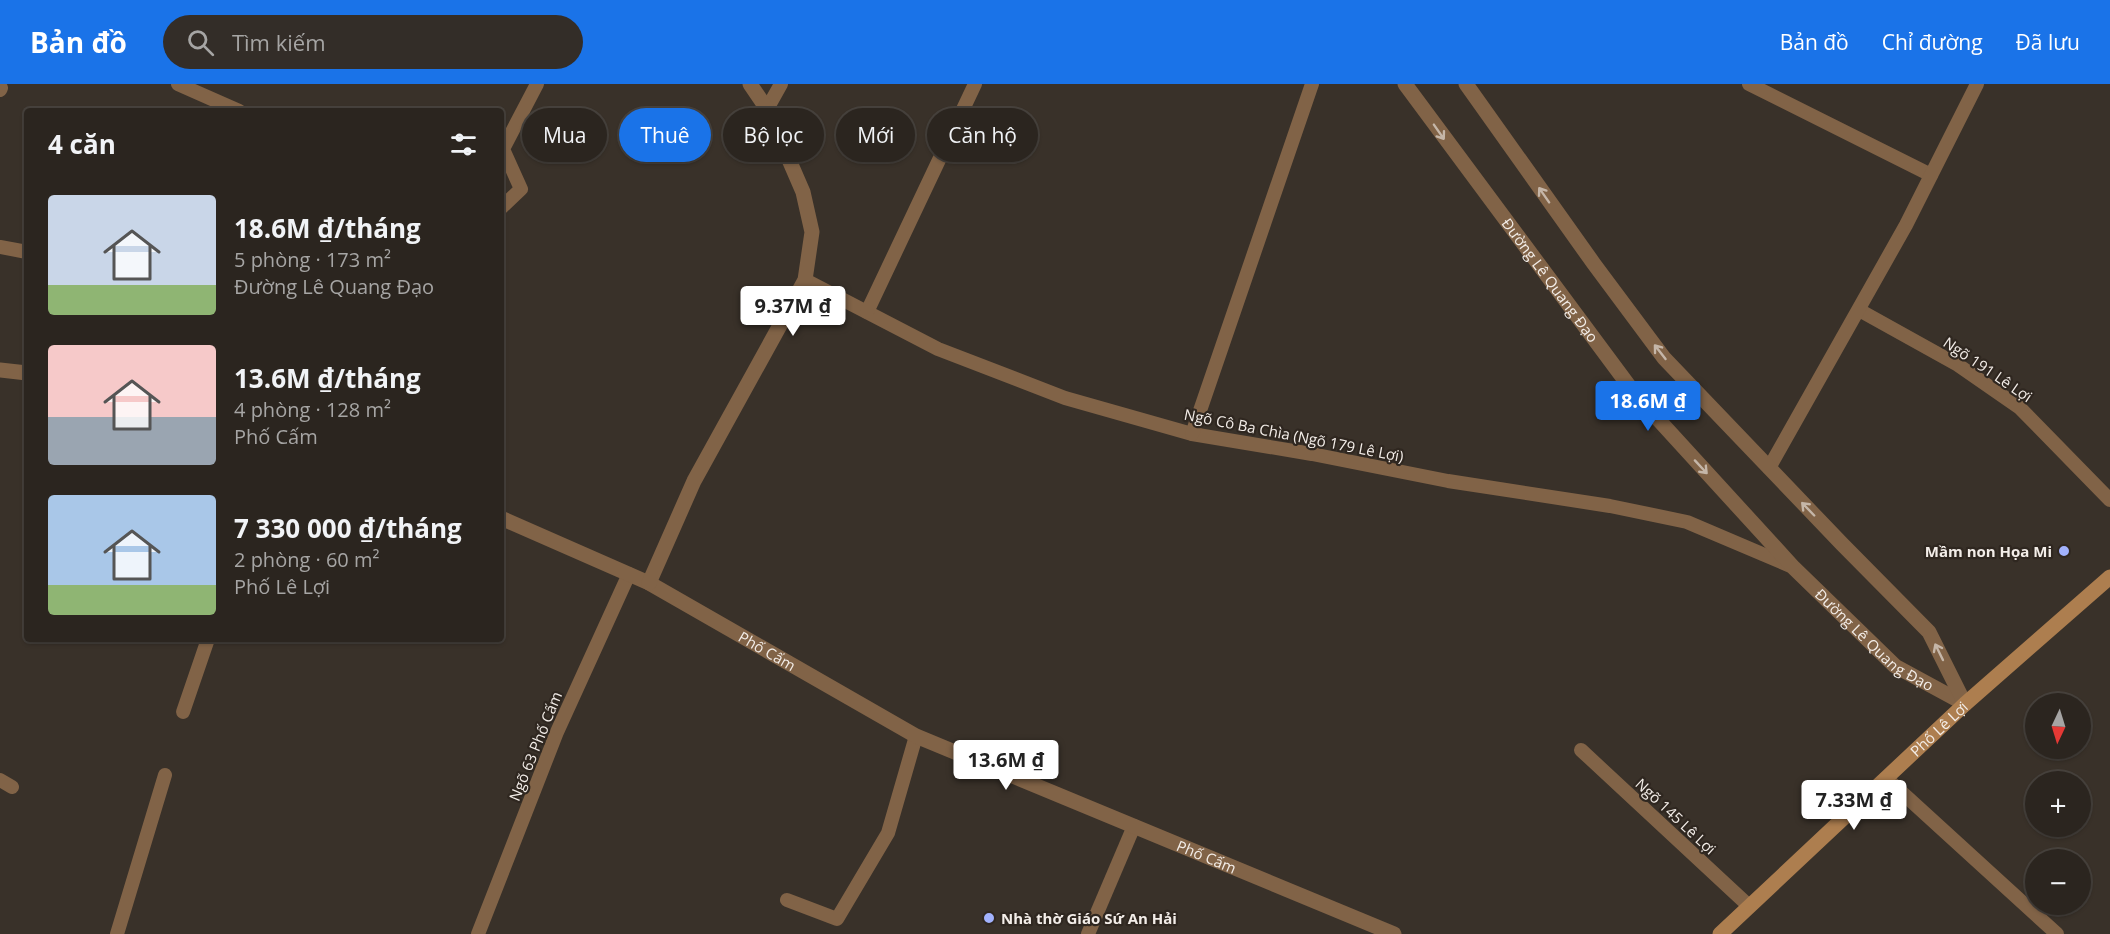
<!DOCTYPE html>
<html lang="vi">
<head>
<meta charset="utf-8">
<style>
  body { margin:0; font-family:"Open Sans",sans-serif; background:#332d28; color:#f1f3f6; height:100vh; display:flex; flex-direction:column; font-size:22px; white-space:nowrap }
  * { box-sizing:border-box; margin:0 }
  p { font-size:20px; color:#a6a5a4 }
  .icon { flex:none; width:33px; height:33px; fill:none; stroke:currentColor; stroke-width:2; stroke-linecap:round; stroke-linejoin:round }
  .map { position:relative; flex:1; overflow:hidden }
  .details { position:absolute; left:24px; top:24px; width:480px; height:534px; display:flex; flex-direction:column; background:#2b251f; border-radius:6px; box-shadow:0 2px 4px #0004,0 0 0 2px #47423d }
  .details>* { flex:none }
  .hud { position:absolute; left:522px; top:24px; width:570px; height:54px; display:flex; gap:12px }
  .needle { width:39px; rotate:184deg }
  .buttons { position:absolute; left:2025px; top:609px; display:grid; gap:12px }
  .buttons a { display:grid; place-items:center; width:66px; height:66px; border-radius:50%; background:#2b251f; box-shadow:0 2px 4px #0004,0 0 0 2px #47423d; font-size:30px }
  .price { position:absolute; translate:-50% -51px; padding:0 14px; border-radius:6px; background:#fff; color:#222; font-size:20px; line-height:39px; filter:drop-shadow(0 2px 3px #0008) }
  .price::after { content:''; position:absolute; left:50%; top:36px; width:18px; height:14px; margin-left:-9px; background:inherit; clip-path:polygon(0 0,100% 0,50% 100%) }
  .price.on { background:#1a73e8; color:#fff }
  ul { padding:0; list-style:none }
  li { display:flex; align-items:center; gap:18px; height:150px; padding:0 24px }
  li span { display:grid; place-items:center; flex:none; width:168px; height:120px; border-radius:6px; color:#555 }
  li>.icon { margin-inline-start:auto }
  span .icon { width:72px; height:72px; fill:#fffc; stroke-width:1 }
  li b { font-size:26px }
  h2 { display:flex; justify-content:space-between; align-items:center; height:72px; padding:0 24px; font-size:26px }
  .chip { padding:0 21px; border-radius:27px; background:#2b251f; box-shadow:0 2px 4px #0004,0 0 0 2px #47423d; font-size:21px; line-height:54px }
  .chip.on { background:#1a73e8; color:#fff }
  header { display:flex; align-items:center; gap:36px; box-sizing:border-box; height:84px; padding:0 30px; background:#1a73e8; color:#fff }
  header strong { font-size:28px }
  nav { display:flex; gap:33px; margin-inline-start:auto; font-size:21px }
  .search { width:420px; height:54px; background:#332d28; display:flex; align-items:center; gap:15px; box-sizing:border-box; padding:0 21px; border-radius:33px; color:#a6a5a4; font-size:22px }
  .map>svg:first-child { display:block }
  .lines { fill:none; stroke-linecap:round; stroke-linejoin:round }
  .service { stroke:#816347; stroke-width:14 }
  .minor { stroke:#816347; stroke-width:15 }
  .tertiary { stroke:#816347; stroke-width:15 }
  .secondary { stroke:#ad7e4f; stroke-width:15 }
  .oneway { stroke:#c5b6a8 }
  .poi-dot { fill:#a2b2fd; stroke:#2f2720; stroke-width:2 }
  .labels { text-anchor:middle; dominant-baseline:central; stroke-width:4.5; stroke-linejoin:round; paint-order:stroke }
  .street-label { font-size:15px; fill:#f3ede8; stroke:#2f2720 }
  .poi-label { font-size:15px; font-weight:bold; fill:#f3ede8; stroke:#2f2720; text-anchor:end }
</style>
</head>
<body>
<header>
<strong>Bản đồ</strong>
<div class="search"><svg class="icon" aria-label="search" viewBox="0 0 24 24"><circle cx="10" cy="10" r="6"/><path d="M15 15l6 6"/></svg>Tìm kiếm</div>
<nav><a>Bản đồ</a><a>Chỉ đường</a><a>Đã lưu</a></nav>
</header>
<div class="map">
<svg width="2110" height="850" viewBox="0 0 2110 850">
  <rect width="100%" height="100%" fill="#393129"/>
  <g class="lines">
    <g class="service">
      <path d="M178,0l61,27"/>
      <path d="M1749,0l182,91"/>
      <path d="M0,6l1,-2"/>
      <path d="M767,25l14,-25"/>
      <path d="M501,124l20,-19 -18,-40 34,-65"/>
      <path d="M0,163l27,5"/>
      <path d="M805,196l133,69 127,49 127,36 120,20 136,27 162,25 77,16 106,45"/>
      <path d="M1859,226l99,55 62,43 90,92"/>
      <path d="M867,228l108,-228"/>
      <path d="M1192,350l120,-350"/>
      <path d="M1769,384l137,-243 71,-141"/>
      <path d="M183,628l25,-73"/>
      <path d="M1581,666l168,156"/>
      <path d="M1886,694l171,156"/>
      <path d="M0,696l12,7"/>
      <path d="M787,816l50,19 51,-86 28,-97"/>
      <path d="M117,850l48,-159"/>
      <path d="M478,850l79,-202 72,-158"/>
      <path d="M1088,850l46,-108"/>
    </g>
    <g class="minor">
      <path d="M0,286l27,3"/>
      <path id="s1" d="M501,434l148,65 267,153 478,198"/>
      <path d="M649,499l45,-102 111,-201 7,-48 -9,-40 -36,-83 -17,-25"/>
    </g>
    <g class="tertiary">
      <path id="s2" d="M1405,0l230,310 159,174 101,98 70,38"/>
      <path d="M1466,0l128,180 70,94 178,186 87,88 36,72"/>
    </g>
    <path class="secondary" id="s3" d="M1720,850l245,-230 145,-127"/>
  </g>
  <defs><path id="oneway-shaft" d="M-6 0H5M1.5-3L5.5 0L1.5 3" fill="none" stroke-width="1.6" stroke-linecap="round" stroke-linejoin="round" transform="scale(1.5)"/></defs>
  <g class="oneway">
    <use href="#oneway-shaft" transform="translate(1439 48) rotate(55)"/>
    <use href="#oneway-shaft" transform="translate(1544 111) rotate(-125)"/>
    <use href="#oneway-shaft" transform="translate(1660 268) rotate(-128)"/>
    <use href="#oneway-shaft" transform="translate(1701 383) rotate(47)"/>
    <use href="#oneway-shaft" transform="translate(1808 425) rotate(-134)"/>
    <use href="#oneway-shaft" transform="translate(1939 568) rotate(-116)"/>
  </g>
  <g class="poi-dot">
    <circle cx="2064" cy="467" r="6"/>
    <circle cx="989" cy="834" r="6"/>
  </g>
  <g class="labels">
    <g class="street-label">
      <text stroke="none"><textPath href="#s2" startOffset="244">Đường Lê Quang Đạo</textPath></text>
      <text transform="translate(1988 285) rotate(34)">Ngõ 191 Lê Lợi</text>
      <text transform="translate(1294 351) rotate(11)">Ngõ Cô Ba Chìa (Ngõ 179 Lê Lợi)</text>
      <text stroke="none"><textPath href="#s2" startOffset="730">Đường Lê Quang Đạo</textPath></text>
      <text stroke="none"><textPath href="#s1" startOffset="298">Phố Cấm</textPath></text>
      <text stroke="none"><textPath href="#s3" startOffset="300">Phố Lê Lợi</textPath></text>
      <text transform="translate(535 662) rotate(-68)">Ngõ 63 Phố Cấm</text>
      <text transform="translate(1676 732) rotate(43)">Ngõ 145 Lê Lợi</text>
      <text stroke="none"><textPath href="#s1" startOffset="784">Phố Cấm</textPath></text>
    </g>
    <g class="poi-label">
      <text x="2052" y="467">Mầm non Họa Mi</text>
      <text x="1001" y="834" text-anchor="start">Nhà thờ Giáo Sứ An Hải</text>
    </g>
  </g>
</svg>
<div class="buttons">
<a><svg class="needle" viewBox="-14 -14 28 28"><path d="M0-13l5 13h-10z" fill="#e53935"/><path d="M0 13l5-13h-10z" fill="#a6a5a4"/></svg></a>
<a>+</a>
<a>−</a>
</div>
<b class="price" style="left:793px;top:253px">9.37M ₫</b>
<b class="price on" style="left:1648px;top:348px">18.6M ₫</b>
<b class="price" style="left:1006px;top:707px">13.6M ₫</b>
<b class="price" style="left:1854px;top:747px">7.33M ₫</b>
<div class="hud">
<a class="chip">Mua</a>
<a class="chip on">Thuê</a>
<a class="chip">Bộ lọc</a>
<a class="chip">Mới</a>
<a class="chip">Căn hộ</a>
</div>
<section class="details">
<h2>4 căn<svg class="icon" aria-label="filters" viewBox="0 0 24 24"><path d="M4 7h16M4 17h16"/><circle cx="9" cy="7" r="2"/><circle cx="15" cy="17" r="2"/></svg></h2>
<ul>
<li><span style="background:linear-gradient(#c9d6e8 75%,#8fb573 0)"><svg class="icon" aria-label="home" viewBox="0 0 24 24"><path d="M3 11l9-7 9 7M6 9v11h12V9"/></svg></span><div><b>18.6M ₫/tháng</b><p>5 phòng · 173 m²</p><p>Đường Lê Quang Đạo</p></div></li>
<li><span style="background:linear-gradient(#f6c9c9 60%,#9aa5b1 0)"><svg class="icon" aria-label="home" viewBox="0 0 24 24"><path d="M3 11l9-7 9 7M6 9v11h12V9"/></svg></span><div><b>13.6M ₫/tháng</b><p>4 phòng · 128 m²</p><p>Phố Cấm</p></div></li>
<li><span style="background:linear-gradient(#a9c7e8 75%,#8fb573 0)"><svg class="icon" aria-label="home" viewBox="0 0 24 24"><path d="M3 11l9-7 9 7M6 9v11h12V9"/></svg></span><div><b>7 330 000 ₫/tháng</b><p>2 phòng · 60 m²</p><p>Phố Lê Lợi</p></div></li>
</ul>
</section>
</div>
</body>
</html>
